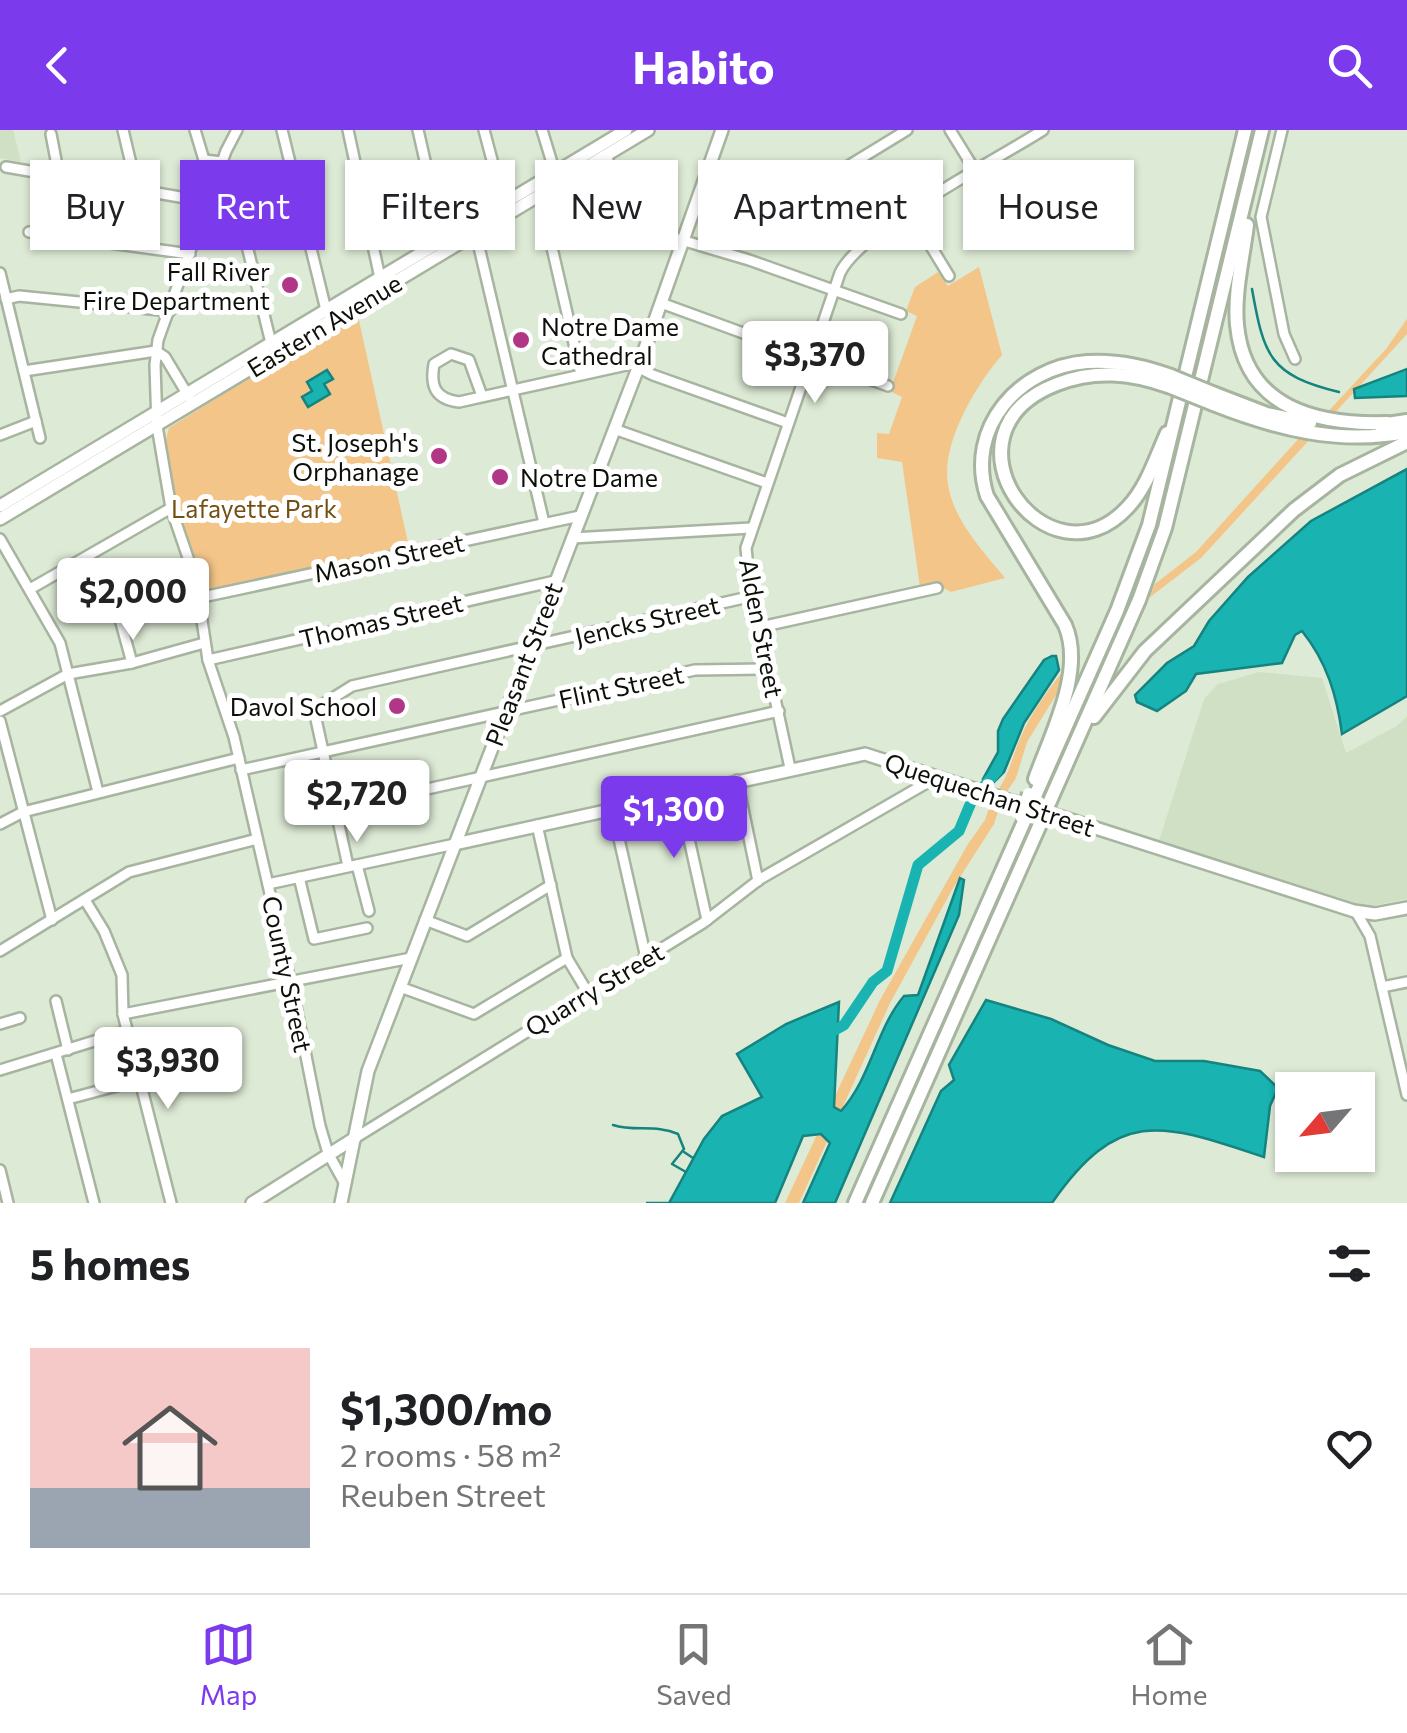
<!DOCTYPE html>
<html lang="en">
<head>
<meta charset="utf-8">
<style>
  body { margin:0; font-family:Commissioner,sans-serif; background:#f6f6f6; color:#202124; height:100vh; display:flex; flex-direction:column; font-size:38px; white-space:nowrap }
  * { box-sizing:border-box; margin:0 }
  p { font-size:32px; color:#757577 }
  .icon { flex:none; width:55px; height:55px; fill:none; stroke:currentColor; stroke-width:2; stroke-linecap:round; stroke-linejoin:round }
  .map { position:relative; height:1073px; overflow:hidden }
  .drawer { display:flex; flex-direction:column; background:#fff; flex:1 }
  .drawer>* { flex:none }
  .top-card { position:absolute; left:30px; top:30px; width:1348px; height:90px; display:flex; gap:20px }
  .needle { width:65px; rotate:242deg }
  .tools { position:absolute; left:1275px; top:942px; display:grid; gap:20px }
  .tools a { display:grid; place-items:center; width:100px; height:100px; border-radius:0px; background:#fff; box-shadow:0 2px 8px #0004; font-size:50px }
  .price { position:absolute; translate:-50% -85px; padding:0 22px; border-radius:10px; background:#fff; color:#222; font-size:32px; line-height:65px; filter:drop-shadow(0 2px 5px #0008) }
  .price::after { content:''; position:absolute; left:50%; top:60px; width:30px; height:22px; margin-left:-15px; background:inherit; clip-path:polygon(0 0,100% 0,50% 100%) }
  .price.selected { background:#7c3aed; color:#fff }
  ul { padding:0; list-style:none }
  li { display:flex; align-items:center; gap:30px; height:250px; padding:0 30px }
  li span { display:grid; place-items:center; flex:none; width:280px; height:200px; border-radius:0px; color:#555 }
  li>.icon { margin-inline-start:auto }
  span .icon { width:120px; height:120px; fill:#fffc; stroke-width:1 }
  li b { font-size:42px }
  h2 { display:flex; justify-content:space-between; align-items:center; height:120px; padding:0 30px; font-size:42px }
  .tag { padding:0 35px; border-radius:0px; background:#fff; box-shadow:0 2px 8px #0004; font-size:35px; line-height:90px }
  .tag.selected { background:#7c3aed; color:#fff }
  header { display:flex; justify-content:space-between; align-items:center; height:130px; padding:0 30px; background:#7c3aed; color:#fff; font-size:45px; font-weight:700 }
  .menu { display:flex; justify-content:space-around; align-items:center; height:140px; border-top:2px solid #e0e0e0; background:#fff; font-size:28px; color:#757577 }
  .menu a { display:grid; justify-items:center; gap:5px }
  .menu .selected { color:#7c3aed }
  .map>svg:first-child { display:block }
  .built { fill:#cfe0c5 }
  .green { fill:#f3c589 }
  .water { fill:#19b4b2; stroke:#15837f; stroke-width:2.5 }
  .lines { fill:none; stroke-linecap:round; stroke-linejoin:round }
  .stream { stroke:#15837f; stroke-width:2.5 }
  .river { stroke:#19b4b2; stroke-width:11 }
  .minor-casing { stroke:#a7b4a0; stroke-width:14 }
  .major-casing { stroke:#a7b4a0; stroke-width:16 }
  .highway-casing { stroke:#a7b4a0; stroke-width:18 }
  .minor { stroke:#fff; stroke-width:9 }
  .major { stroke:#fff; stroke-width:11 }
  .highway { stroke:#fff; stroke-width:12 }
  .highway-bridge-casing { stroke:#a7b4a0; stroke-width:18; stroke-linecap:butt }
  .highway-bridge { stroke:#fff; stroke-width:12 }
  .poi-dot { fill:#b23686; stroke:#fff; stroke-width:4 }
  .labels { text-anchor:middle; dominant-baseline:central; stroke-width:10; stroke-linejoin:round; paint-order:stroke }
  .poi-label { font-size:25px; fill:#0c1009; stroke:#fff; text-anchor:end }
  .street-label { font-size:25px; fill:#0c1009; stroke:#fff }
  .park-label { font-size:25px; fill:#744f13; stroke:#fff }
</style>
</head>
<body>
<header><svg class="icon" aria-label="back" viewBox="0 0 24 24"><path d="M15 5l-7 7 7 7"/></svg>Habito<svg class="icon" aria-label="search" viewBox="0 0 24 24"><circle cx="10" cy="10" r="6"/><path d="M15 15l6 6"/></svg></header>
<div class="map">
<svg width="1407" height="1073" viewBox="0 0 1407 1073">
  <rect width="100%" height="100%" fill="#ddead5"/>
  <g class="built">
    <path d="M0,0h13l8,32 -21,-4z"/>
    <path d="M1259,542l63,6 24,75 51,-27 10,-10v183l-42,8 -206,-66 45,-142 14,-15z"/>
  </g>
  <g class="green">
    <path d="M979,137l23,88c-26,30 -61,88 -54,129 5,36 35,67 57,94l-54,14 -17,-9 -14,4 -18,-125 -25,-4v-25l12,1 13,-37 -12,-6 27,-75 -11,-5 9,-24 23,-15 10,14z"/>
    <path d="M358,186l51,231 -200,45c-13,-37 -55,-125 -40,-164l99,-62h4z"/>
    <path d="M1407,189v15l-76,83h-8l63,-68z"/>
    <path d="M1302,305l9,3 -110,120 -52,40 6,-14 41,-32z"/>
    <path d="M1072,529l-1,12 -44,71 -11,36 -10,15 -8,-3c12,-17 14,-33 22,-51 12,-29 33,-55 52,-80z"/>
    <path d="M992,669l9,3 -7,22 -41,64 -63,115 -91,200h-14l95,-203 88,-156 17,-24z"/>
  </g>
  <g class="water">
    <path d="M1407,239v27l-52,2 -1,-9z"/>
    <path d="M327,240l6,9 -9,5 6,10 -22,13 -6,-10 10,-6 -5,-9z"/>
    <path d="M1407,339v227l-65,38c-5,-38 -15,-72 -40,-103l-7,4 -13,28 -86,11 -10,17 -29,20 -20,-9 -2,-7 32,-32 27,-17 15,-25 39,-44 63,-56z"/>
    <path d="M1052,526h4l3,14 -35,53 -20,49 -12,12 -9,-5 15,-27v-21l5,-12 41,-59z"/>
    <path d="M960,748l4,2 -5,35 -124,288h-32l27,-60 -9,-9 -18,2 -28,67h-129h23l35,-64 18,-23 40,-19 -25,-43 49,-30 53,-22 -5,105 7,4c30,-33 35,-82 63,-115l14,-1z"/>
    <path d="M986,870l65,19 57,26 47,16h49l56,10 18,17 -8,18 -6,51c-100,-33 -144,-52 -212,46h-162l51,-112 13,-11 -5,-15z"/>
  </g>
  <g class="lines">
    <g class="stream">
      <path d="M1252,159c12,68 18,86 87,103"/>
      <path d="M613,995c22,7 43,-1 65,9l6,15 -12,15 14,8"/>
      <path d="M684,1022l9,6"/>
    </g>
    <path class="river" d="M826,905l18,-10 29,-43 14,-11 31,-106 41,-34 13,-31 25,-29"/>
    <g class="minor-casing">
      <g id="minor">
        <path d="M123,0l14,59"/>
        <path d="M237,0l-11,21 -68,189 -3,25 2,61 14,82 25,73 12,79 26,77 63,274 23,115 8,27 16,29"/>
        <path d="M282,0l44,180"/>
        <path d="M348,0l32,148"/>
        <path d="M418,0l26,114"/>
        <path d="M484,0l21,79"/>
        <path d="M542,0l14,46"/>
        <path d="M950,0l26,42"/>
        <path d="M1282,0l-21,87 23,117 11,25"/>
        <path d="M51,4l8,42"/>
        <path d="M606,25l15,42 1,25"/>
        <path d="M204,30l18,2 7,11 42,170"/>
        <path d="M6,37l203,35 -5,-42 -9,-30"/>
        <path d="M707,43l170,60"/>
        <path d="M539,61l42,183"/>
        <path d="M791,71l116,-71"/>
        <path d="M910,82l39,64"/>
        <path d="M475,100l69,293"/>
        <path d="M550,101l57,-13 142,42 152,54"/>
        <path d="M29,102l161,22"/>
        <path d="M0,143l40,165"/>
        <path d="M6,169l13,-3 151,15"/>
        <path d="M661,173l227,83"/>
        <path d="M156,221l9,6 24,40"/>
        <path d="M24,241l132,-20"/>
        <path d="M482,266l-13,-36 -18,-6 -17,10c-4,22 1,35 25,38l172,-38 22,11 135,48"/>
        <path d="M614,299l153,54"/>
        <path d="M0,305l36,-14"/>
        <path d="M572,408l179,-10"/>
        <path d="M0,409l60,104 38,149"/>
        <path d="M30,459l141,-81"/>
        <path d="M114,467l18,66"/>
        <path d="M198,468l382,-82"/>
        <path d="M760,497l177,-39"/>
        <path d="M208,530l347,-79"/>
        <path d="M0,581l68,-37 64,-11 72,-20"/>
        <path d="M0,591l52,199"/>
        <path d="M790,638l-41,-190 -3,-30 94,-275c20,-43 158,-114 203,-143"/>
        <path d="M241,640l454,-100 74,-1"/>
        <path d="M737,650l21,101"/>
        <path d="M679,664l28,126"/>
        <path d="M612,678l34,150"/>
        <path d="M337,679l442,-98"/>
        <path d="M0,694l23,-12 216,-54"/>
        <path d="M537,695l30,133 21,35"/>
        <path d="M357,735l12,46"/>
        <path d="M348,736l-34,-156 38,-24 401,-90"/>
        <path d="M299,747l15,62 53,-11"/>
        <path d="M268,754l187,-40"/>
        <path d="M85,770l19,31 18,44 1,39 48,189"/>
        <path d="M1356,782l14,24 37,159"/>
        <path d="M425,790l42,16 84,-51"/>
        <path d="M0,821l129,-79 128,-33"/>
        <path d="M400,857l74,27 93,-56"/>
        <path d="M1382,857l25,-5"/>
        <path d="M56,871l12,49"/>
        <path d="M123,884l288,-56"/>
        <path d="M0,894l20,-6"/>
        <path d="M56,924l38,149"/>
        <path d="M0,940l127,-39"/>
        <path d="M68,969l71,-19"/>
        <path d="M355,1008l348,-215 57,-44 177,-102"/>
        <path d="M0,1040l8,33"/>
      </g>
    </g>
    <g class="major-casing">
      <g id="major">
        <path d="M0,376l626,-376"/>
        <path d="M0,389l648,-389"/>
        <path d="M455,714l410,-90 489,157 21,3 32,-6"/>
        <path d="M252,1073l103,-65"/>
        <path d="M341,1073l27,-132 270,-703 84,-238"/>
      </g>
    </g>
    <g class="highway-casing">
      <g id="highway">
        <path d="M1247,95c-4,32 -13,68 -10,100 8,84 81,100 150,98"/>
        <path d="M1215,264l52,20 43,9"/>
        <path d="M1213,274c63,25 126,41 194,28"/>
        <path d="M1380,295l27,-4"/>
        <path d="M1167,303c-11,24 -20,54 -39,74 -80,87 -198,-74 -71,-123 38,-15 74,-11 111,2"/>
        <path d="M1094,587l51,-66 149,-141 46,-35 67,-33"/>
        <path d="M1035,649c16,-45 50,-108 30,-154l-78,-129c-22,-68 32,-129 100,-134 29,-2 57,4 84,14"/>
        <path d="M1035,666l82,-185 32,-86 96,-395"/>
        <path d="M1050,671l89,-201 26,-72 97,-398"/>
        <path d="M855,1073l171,-386"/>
        <path d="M872,1073l169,-381"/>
      </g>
    </g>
    <use href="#minor" class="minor"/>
    <use href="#major" class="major"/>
    <use href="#highway" class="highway"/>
    <g class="highway-bridge-casing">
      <g id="highway-bridge">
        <path d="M1171,246l44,18"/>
        <path d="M1168,256l45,18"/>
        <path d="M1021,686l8,-22"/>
        <path d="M1041,692l9,-21"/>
      </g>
    </g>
    <use href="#highway-bridge" class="highway-bridge"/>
  </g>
  <g class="poi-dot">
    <circle cx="290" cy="155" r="10"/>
    <circle cx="521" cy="210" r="10"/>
    <circle cx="439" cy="326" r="10"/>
    <circle cx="500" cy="347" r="10"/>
    <circle cx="397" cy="576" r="10"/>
  </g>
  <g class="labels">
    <g class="poi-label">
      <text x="270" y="141">Fall River<tspan x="270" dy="29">Fire Department</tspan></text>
      <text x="541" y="196" text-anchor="start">Notre Dame<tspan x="541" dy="29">Cathedral</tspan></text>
      <text x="419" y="312">St. Joseph's<tspan x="419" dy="29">Orphanage</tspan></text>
      <text x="520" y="347" text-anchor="start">Notre Dame</text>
      <text x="377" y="576">Davol School</text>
    </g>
    <g class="street-label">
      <text transform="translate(324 195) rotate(-31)">Eastern Avenue</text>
      <text transform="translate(389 427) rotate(-12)">Mason Street</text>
      <text transform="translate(381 490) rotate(-13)">Thomas Street</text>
      <text transform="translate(647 490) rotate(-13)">Jencks Street</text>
      <text transform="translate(762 498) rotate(79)">Alden Street</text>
      <text transform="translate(523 534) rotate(-69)">Pleasant Street</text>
      <text transform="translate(621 556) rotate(-12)">Flint Street</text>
      <text transform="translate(990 664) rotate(18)">Quequechan Street</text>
      <text transform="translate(288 844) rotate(78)">County Street</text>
      <text transform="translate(594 859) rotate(-31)">Quarry Street</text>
    </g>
    <g class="park-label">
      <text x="254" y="378">Lafayette Park</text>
    </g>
  </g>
</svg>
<div class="tools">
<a><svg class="needle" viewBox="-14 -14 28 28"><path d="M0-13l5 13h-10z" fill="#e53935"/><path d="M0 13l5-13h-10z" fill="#757577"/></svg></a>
</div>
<b class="price" style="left:815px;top:276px">$3,370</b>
<b class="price" style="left:133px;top:513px">$2,000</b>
<b class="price" style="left:357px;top:715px">$2,720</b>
<b class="price selected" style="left:674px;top:731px">$1,300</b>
<b class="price" style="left:168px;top:982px">$3,930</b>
<div class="top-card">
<a class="tag">Buy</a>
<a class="tag selected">Rent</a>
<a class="tag">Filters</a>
<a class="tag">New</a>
<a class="tag">Apartment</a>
<a class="tag">House</a>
</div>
</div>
<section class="drawer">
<h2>5 homes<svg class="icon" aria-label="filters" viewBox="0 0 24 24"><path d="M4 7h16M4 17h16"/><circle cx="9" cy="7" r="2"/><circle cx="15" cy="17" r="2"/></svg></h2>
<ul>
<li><span style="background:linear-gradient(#f6c9c9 70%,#9aa5b1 0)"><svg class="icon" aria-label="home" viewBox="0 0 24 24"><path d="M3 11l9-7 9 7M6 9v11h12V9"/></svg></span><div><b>$1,300/mo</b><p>2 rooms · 58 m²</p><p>Reuben Street</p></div><svg class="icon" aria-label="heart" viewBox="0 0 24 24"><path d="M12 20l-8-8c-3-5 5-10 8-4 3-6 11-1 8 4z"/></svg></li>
</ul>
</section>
<nav class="menu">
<a class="selected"><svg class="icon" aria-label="map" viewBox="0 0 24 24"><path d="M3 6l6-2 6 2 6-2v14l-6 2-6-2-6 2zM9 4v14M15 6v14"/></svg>Map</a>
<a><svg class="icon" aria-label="saved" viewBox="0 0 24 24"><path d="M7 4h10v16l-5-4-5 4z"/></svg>Saved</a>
<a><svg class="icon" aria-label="home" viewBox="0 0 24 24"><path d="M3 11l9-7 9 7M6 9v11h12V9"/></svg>Home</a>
</nav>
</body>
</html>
